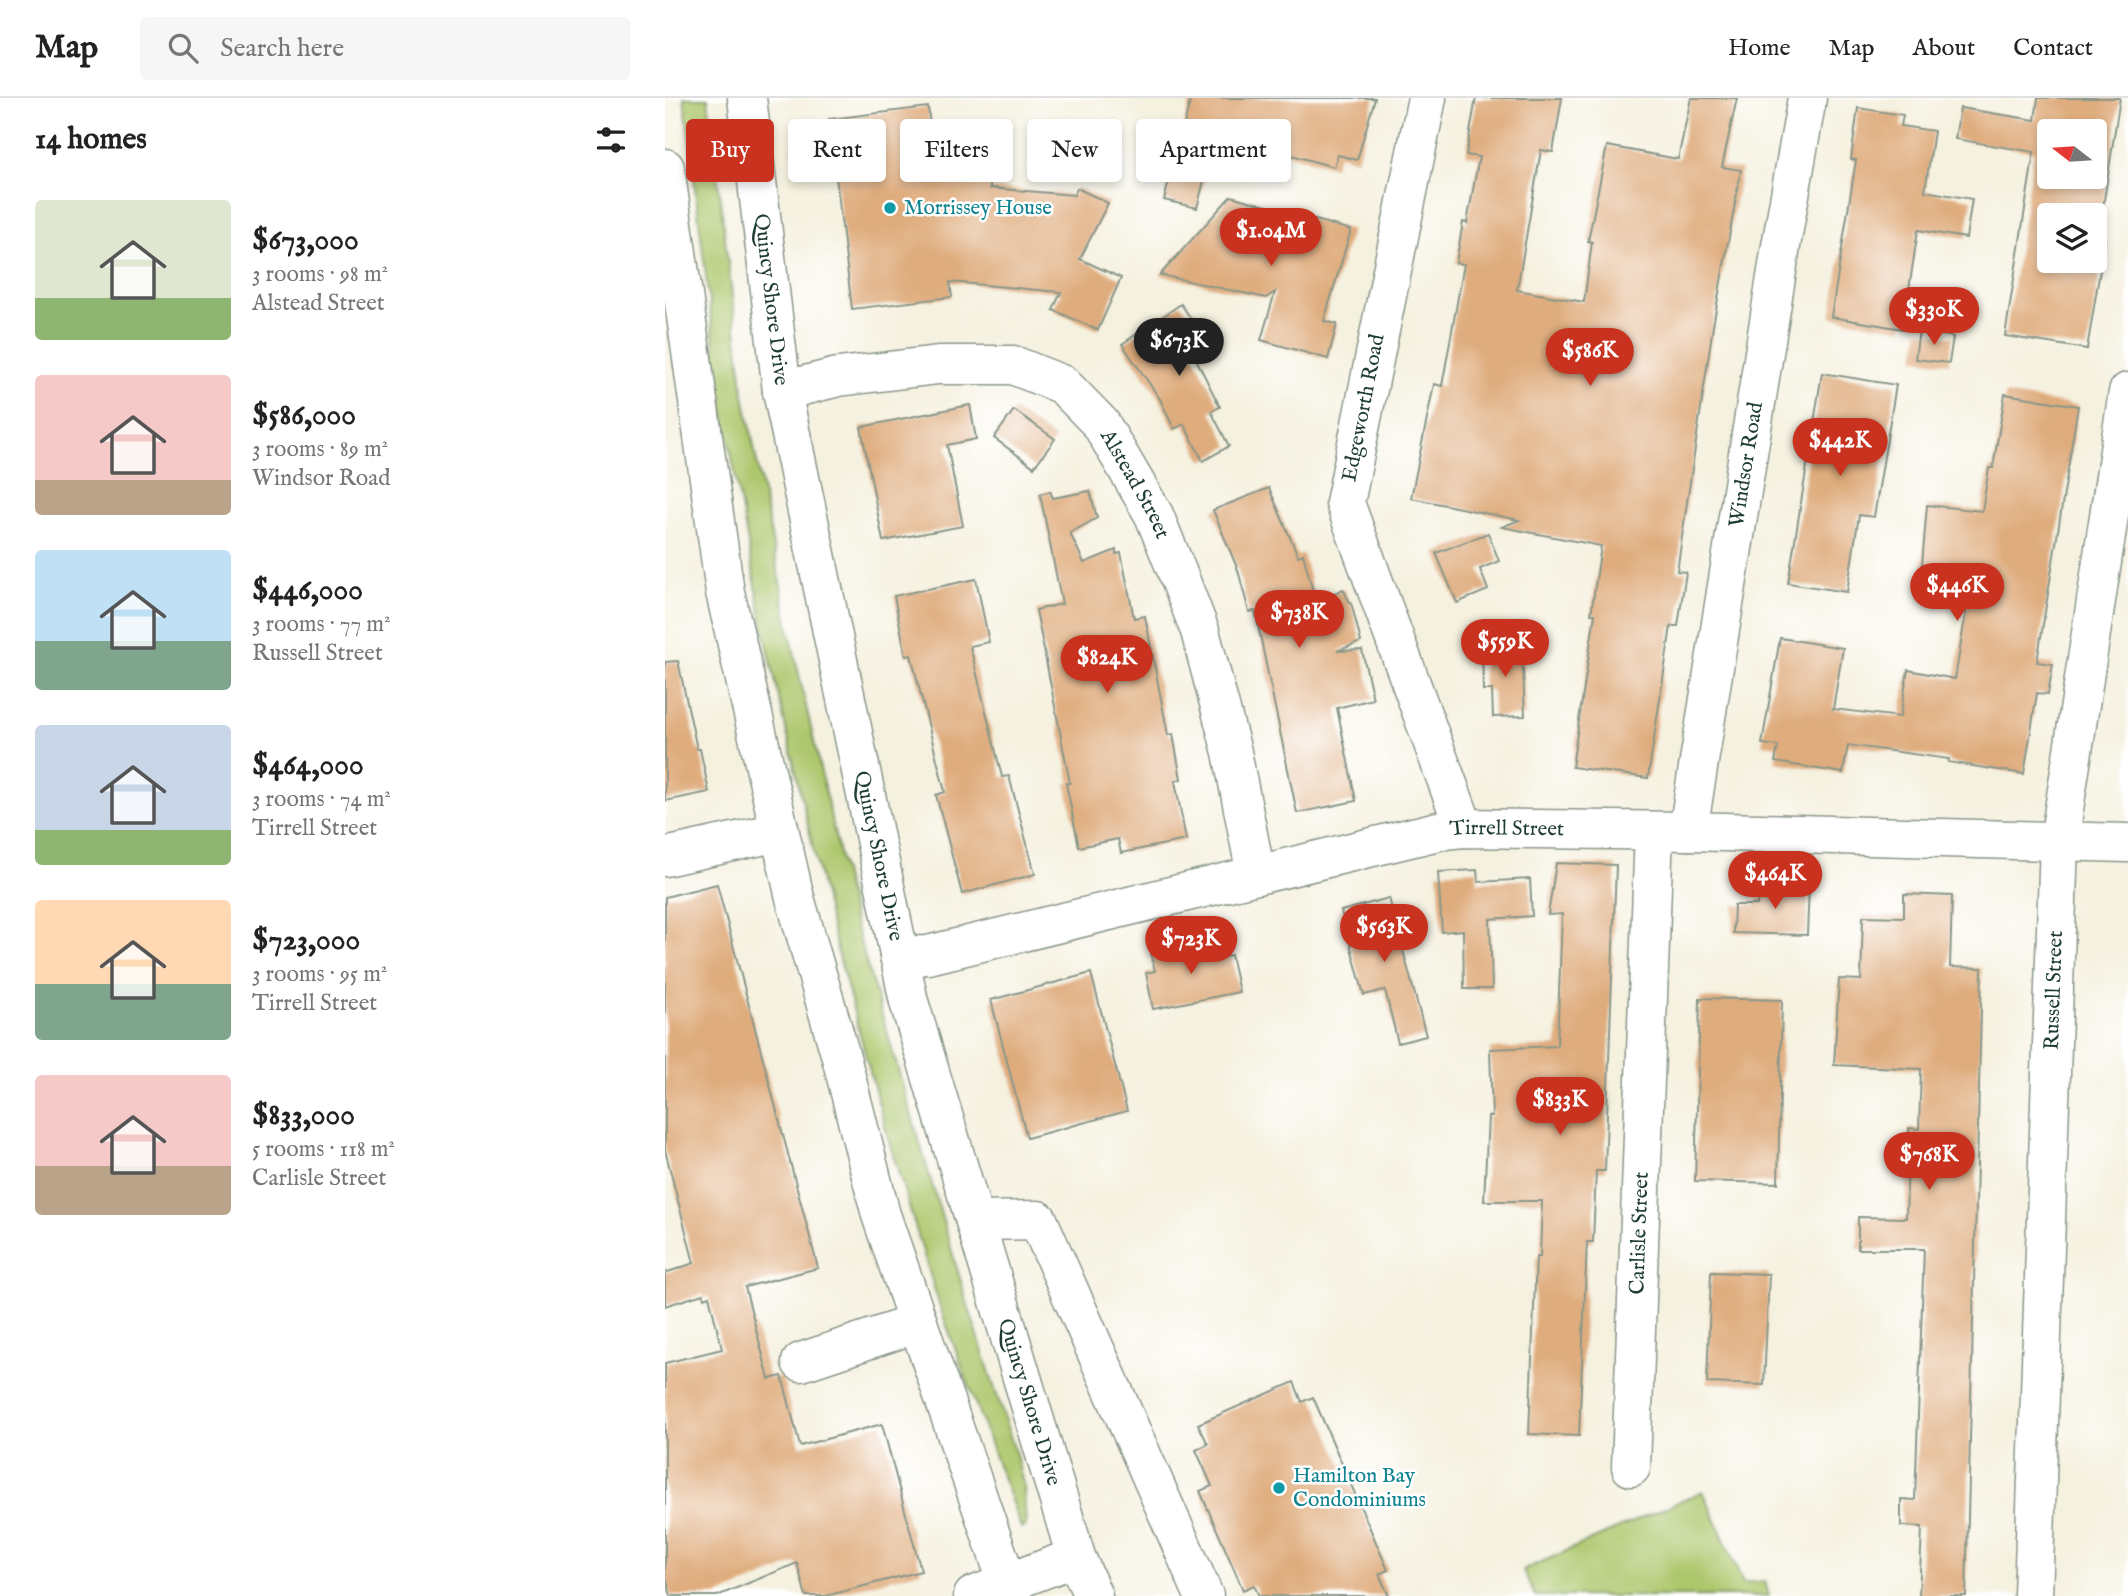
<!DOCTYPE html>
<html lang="en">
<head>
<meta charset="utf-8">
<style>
  body { margin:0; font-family:"IM FELL English",serif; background:#f6f6f6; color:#222; height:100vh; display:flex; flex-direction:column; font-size:26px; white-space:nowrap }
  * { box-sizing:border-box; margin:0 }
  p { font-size:23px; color:#767676 }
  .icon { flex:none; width:38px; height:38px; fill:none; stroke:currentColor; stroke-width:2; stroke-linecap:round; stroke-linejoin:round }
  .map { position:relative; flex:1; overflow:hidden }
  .sheet { display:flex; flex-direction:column; background:#fff; width:665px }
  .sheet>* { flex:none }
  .guide { position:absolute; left:21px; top:21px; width:665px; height:63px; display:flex; gap:14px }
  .needle { width:46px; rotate:287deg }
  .fabs { position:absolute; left:1372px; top:21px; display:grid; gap:14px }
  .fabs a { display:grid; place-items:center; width:70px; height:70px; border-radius:7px; background:#fff; box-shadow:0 4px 10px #0003; font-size:35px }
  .price { position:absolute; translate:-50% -60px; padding:0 16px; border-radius:24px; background:#c8321e; color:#fff; font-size:23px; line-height:46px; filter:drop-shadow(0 2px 4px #0008) }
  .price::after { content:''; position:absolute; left:50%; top:42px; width:21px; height:16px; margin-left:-10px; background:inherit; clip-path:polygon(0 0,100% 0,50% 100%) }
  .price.active { background:#222; color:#fff }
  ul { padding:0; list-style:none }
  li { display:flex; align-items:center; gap:21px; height:175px; padding:0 35px }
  li span { display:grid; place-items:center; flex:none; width:196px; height:140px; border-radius:7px; color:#555 }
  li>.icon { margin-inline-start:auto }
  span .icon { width:84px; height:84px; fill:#fffc; stroke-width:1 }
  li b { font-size:30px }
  h2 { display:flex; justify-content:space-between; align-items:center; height:84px; padding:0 35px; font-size:30px }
  .chip { padding:0 24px; border-radius:7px; background:#fff; box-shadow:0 4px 10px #0003; font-size:24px; line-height:63px }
  .chip.active { background:#c8321e; color:#fff }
  header { display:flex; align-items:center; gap:42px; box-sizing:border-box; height:98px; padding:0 35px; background:#fff; border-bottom:2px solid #e0e0e0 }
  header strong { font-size:33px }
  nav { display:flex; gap:38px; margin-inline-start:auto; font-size:24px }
  .search { width:490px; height:63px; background:#f6f6f6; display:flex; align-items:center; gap:18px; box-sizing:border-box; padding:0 24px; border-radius:7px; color:#767676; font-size:26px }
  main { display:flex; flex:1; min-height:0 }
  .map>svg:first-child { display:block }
  .green { fill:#aec76d; stroke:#668250; stroke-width:2 }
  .building { fill:#dfac7d; fill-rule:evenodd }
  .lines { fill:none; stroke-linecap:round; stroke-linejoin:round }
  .minor-casing { stroke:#8a978a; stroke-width:41 }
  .major-casing { stroke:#8a978a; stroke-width:41 }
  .minor { stroke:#fff; stroke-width:38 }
  .major { stroke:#fff; stroke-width:38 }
  .culture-dot { fill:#0f9aa8; stroke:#fff; stroke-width:2.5 }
  .labels { text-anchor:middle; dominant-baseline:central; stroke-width:5; stroke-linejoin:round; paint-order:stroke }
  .culture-label { font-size:21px; fill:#0d838f; stroke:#fff; text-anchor:start }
  .street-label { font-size:21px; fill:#1f3d34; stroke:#fff }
</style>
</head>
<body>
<header>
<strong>Map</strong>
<div class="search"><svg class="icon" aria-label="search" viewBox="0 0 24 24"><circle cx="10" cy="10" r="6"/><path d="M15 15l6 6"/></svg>Search here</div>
<nav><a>Home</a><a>Map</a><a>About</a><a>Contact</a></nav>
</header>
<main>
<section class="sheet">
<h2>14 homes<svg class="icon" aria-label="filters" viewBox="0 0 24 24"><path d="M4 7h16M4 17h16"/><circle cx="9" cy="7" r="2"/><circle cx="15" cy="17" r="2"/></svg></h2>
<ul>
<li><span style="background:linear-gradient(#dfe7d0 70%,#8fb573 0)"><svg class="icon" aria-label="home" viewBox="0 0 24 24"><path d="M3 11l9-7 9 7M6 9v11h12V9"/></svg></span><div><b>$673,000</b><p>3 rooms · 98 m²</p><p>Alstead Street</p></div></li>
<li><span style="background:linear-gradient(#f6c9c9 75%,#b9a48a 0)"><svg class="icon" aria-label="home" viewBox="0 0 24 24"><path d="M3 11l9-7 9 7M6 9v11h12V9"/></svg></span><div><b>$586,000</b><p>3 rooms · 89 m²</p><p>Windsor Road</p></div></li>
<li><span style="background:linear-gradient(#bfe0f5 65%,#7fa58c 0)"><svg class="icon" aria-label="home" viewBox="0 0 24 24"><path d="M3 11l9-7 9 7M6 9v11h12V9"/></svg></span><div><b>$446,000</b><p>3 rooms · 77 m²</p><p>Russell Street</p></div></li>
<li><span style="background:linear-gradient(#c9d6e8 75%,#8fb573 0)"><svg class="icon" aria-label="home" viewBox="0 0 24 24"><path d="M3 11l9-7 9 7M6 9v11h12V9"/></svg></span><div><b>$464,000</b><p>3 rooms · 74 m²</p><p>Tirrell Street</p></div></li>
<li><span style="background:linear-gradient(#ffd9b3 60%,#7fa58c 0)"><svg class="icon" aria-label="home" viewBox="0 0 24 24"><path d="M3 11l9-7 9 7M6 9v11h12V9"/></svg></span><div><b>$723,000</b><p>3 rooms · 95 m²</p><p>Tirrell Street</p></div></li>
<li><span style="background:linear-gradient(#f6c9c9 65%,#b9a48a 0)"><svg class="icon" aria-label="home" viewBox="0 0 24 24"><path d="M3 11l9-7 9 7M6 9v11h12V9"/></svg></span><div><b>$833,000</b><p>5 rooms · 118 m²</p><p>Carlisle Street</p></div></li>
</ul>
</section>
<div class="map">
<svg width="1463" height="1498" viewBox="0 0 1463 1498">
  <rect width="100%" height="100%" fill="#fff"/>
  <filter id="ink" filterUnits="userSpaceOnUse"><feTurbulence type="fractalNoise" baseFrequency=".0143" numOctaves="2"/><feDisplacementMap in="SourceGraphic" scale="14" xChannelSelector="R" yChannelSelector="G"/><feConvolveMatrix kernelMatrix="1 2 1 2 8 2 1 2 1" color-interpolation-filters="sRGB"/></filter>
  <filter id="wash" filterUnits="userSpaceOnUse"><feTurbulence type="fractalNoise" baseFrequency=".00686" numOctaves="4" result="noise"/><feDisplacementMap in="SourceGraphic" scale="28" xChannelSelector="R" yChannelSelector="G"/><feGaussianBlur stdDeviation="1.57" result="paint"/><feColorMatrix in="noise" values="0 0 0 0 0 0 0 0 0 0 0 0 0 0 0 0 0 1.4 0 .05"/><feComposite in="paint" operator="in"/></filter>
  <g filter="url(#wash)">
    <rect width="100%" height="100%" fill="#f5f1df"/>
    <g class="green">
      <path d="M19,0h24l36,297 46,239 64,287 112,378 50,156 8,33 2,38 -5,2 -81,-221 -52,-169 -57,-211 -65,-287 -45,-241z"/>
      <path d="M1038,1393l40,92 22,-2 4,15h-234l-12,-26z"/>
    </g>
    <g id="blocks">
      <g class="building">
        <path d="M526,0h184l-18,62 -19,-5 -4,12 -118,-33 -19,74 -33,-8z"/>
        <path d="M811,0h86l-9,54 -12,-2 -24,140 67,12 8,-60 -4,-1 19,-95 71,13 13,-61h46l-15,69 19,3 -28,156 -36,245 9,1 -8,54h-7l-23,152 -76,-11 23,-153h-4l10,-68 -99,-19 17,-7 -108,-22 23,-114 8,2 22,-122 -8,-1 7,-41 4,1 12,-66 -13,-2z"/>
        <path d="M1373,0h82l-22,141 7,1 -18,109 -82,-13 29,-184 -79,-13 5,-31 75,12zM1384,33h46v46h-46zM1384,117h46v46h-46z"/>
        <path d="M263,9l3,29 59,1v51l84,7 3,-7 31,15 -28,56 41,19 -23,52 -45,-20 8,-18 -111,-10 2,15 -100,12 -23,-190z"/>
        <path d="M1193,10l45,7 -2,11 33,5 -9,60 47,8 -6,39 -48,-8 -15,99 -72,-12 25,-157 -5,-1z"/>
        <path d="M566,98l120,34 -27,91 13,3 -9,35 -67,-19 14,-48 -9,6 -106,-23z"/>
        <path d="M516,206l24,35 -14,10 29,58 -9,4 18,35 -26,15 -19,-37 -10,5 -14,-30 -38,-55z"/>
        <path d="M1254,232l34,7 -4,26 -34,-4z"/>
        <path d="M1157,275l74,12 -22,132 -15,-2 -12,77 -59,-9z"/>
        <path d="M1340,296l73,12 -41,256 16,2 -5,30 -11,-1 -13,81 -76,-12 1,-3 -101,-14 -5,28 -68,-11 3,-16 -16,-2 18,-106 63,10 -10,61 67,8 8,-47 47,9 18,-110 -51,-4 5,-60 55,6 7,-43h4z"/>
        <path d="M305,307l6,34 -29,6 16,81 -80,15 -22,-114z"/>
        <path d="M349,312l41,29 -21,28 -40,-29z"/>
        <path d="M604,390l29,68 5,-2 13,48 27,-13 9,17 9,36 -24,9 25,-1 11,49 -36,9 19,93 -59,12 -42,-202 -6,1 -11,-42 -25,-60z"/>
        <path d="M385,393l3,7 37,-7 7,27 -27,15 14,30 32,-13v4l5,-1 13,65 11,-2 23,119 5,-1 8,45 -6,2 11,59 -65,13 -3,-14 -39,8 -13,-64h4l-34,-173 26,-6 -22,-110z"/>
        <path d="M823,435l11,28 -19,8 8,21 -31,13 -21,-50z"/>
        <path d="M311,481l13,63 -19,4 32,131 7,-1 26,98 -73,20 -26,-99 9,-3 -34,-137 -5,1 -12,-60z"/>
        <path d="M857,546l3,72 -32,1 -1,-27h-9l-1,-45z"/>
        <path d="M13,563l19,88h3l9,43 -44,9v-139z"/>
        <path d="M891,765l60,2 -11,306h-9l-3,71h-6l-8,194 -50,-2 7,-177h4l2,-56h-58l4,-85h4l-2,-67 67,-3 5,-132 -14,1z"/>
        <path d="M812,772l1,12 52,-3 2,37 -42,3 2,70h-28l-1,-59 -21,2 -4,-60z"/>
        <path d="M52,786l101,384 -73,19 24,92 13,-3 18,70 82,-22 39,147 -95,25h-20l-9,-33 -80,33h-46l-6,-23v-210l57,-14 -13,-53 -5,2 -1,-4 -38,12v-33l29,-10 -29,-113v-253z"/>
        <path d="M1093,786l51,1 -2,50 -74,-2 1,-28h23z"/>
        <path d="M1239,796l48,2 -2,71 32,1 -16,628h-47l3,-69 -21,-1v-27l14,1 9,-251h-66v-32l48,1 3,-90 10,1 2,-60 -87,-4 5,-86 22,1 2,-64 41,1z"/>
        <path d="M724,800l37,138 -28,7 -13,-53 -21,5 -23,-84z"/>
        <path d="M554,844l3,15 9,-2 8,37 -86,17 -7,-36 9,-2 -4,-17z"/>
        <path d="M426,875l36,138 -100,27 -36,-138z"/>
        <path d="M1035,900l82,2 -4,183 -83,-2z"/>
        <path d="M1046,1174l58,2 -5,111 -57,-2z"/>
        <path d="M629,1284l8,20 11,-5 75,173 -9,4 10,22h-130l-5,-11 -11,5 -43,-99 12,-5 -16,-36 12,-6 -10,-20z"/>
      </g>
    </g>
  </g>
  <g filter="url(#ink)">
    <use href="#blocks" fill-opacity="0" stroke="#8a978a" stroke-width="2"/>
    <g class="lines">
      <g class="minor-casing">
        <g id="minor">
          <path d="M762,0l-82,405 119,325"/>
          <path id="s1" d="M117,293l56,-14 100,-12h75l50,20 38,39 53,91 26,64 20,52 15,57 17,64 24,123"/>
          <path id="s2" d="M1023,733l93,-585 26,-148"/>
          <path d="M0,759l114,-25"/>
          <path id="s3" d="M234,858l29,-1 510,-124 26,-3 224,3 440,12"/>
          <path d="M310,1123l63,-1 166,376"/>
          <path d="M136,1264l117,-39"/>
          <path id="s4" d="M966,1369l23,-636"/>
          <path d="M308,1498l103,-39"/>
          <path id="s5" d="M1368,1498l26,-754 69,-450"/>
        </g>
      </g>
      <g class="major-casing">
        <g id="major">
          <path id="s6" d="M82,0l35,293 127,611 167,555 17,39"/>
          <path d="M0,70l60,424 70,306 46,159 40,158 131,381"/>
        </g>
      </g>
      <use href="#minor" class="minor"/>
      <use href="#major" class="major"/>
    </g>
  </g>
  <g class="culture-dot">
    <circle cx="225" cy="110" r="7"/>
    <circle cx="614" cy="1390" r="7"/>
  </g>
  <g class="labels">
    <g class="culture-label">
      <text x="239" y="110">Morrissey House</text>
      <text x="628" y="1378">Hamilton Bay<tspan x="628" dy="24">Condominiums</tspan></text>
    </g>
    <g class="street-label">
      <text stroke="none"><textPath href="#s6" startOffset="203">Quincy Shore Drive</textPath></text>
      <text transform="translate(699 310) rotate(-79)">Edgeworth Road</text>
      <text stroke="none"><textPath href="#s2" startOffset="371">Windsor Road</textPath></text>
      <text stroke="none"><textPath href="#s1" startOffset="411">Alstead Street</textPath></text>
      <text stroke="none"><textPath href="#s3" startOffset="623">Tirrell Street</textPath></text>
      <text stroke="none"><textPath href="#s6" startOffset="770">Quincy Shore Drive</textPath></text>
      <text stroke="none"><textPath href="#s5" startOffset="606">Russell Street</textPath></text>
      <text stroke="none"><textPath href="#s4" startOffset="234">Carlisle Street</textPath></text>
      <text stroke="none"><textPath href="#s6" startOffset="1337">Quincy Shore Drive</textPath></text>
    </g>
  </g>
</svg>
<div class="fabs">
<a><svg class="needle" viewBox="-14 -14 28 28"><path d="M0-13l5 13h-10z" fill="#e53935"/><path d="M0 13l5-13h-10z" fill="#767676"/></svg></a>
<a><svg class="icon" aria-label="layers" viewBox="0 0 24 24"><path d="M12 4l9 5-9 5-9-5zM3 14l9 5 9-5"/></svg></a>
</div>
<b class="price" style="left:606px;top:170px">$1.04M</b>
<b class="price" style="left:1269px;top:249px">$330K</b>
<b class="price active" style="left:514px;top:280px">$673K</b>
<b class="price" style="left:925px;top:290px">$586K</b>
<b class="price" style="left:1175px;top:380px">$442K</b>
<b class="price" style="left:1292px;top:525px">$446K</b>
<b class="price" style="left:634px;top:552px">$738K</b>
<b class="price" style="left:840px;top:581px">$559K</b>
<b class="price" style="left:442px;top:597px">$824K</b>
<b class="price" style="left:1110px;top:813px">$464K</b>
<b class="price" style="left:719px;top:866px">$563K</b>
<b class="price" style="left:526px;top:878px">$723K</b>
<b class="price" style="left:895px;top:1039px">$833K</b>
<b class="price" style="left:1264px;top:1094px">$768K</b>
<div class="guide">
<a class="chip active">Buy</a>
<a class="chip">Rent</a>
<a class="chip">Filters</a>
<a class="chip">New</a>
<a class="chip">Apartment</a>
</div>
</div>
</main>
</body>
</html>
